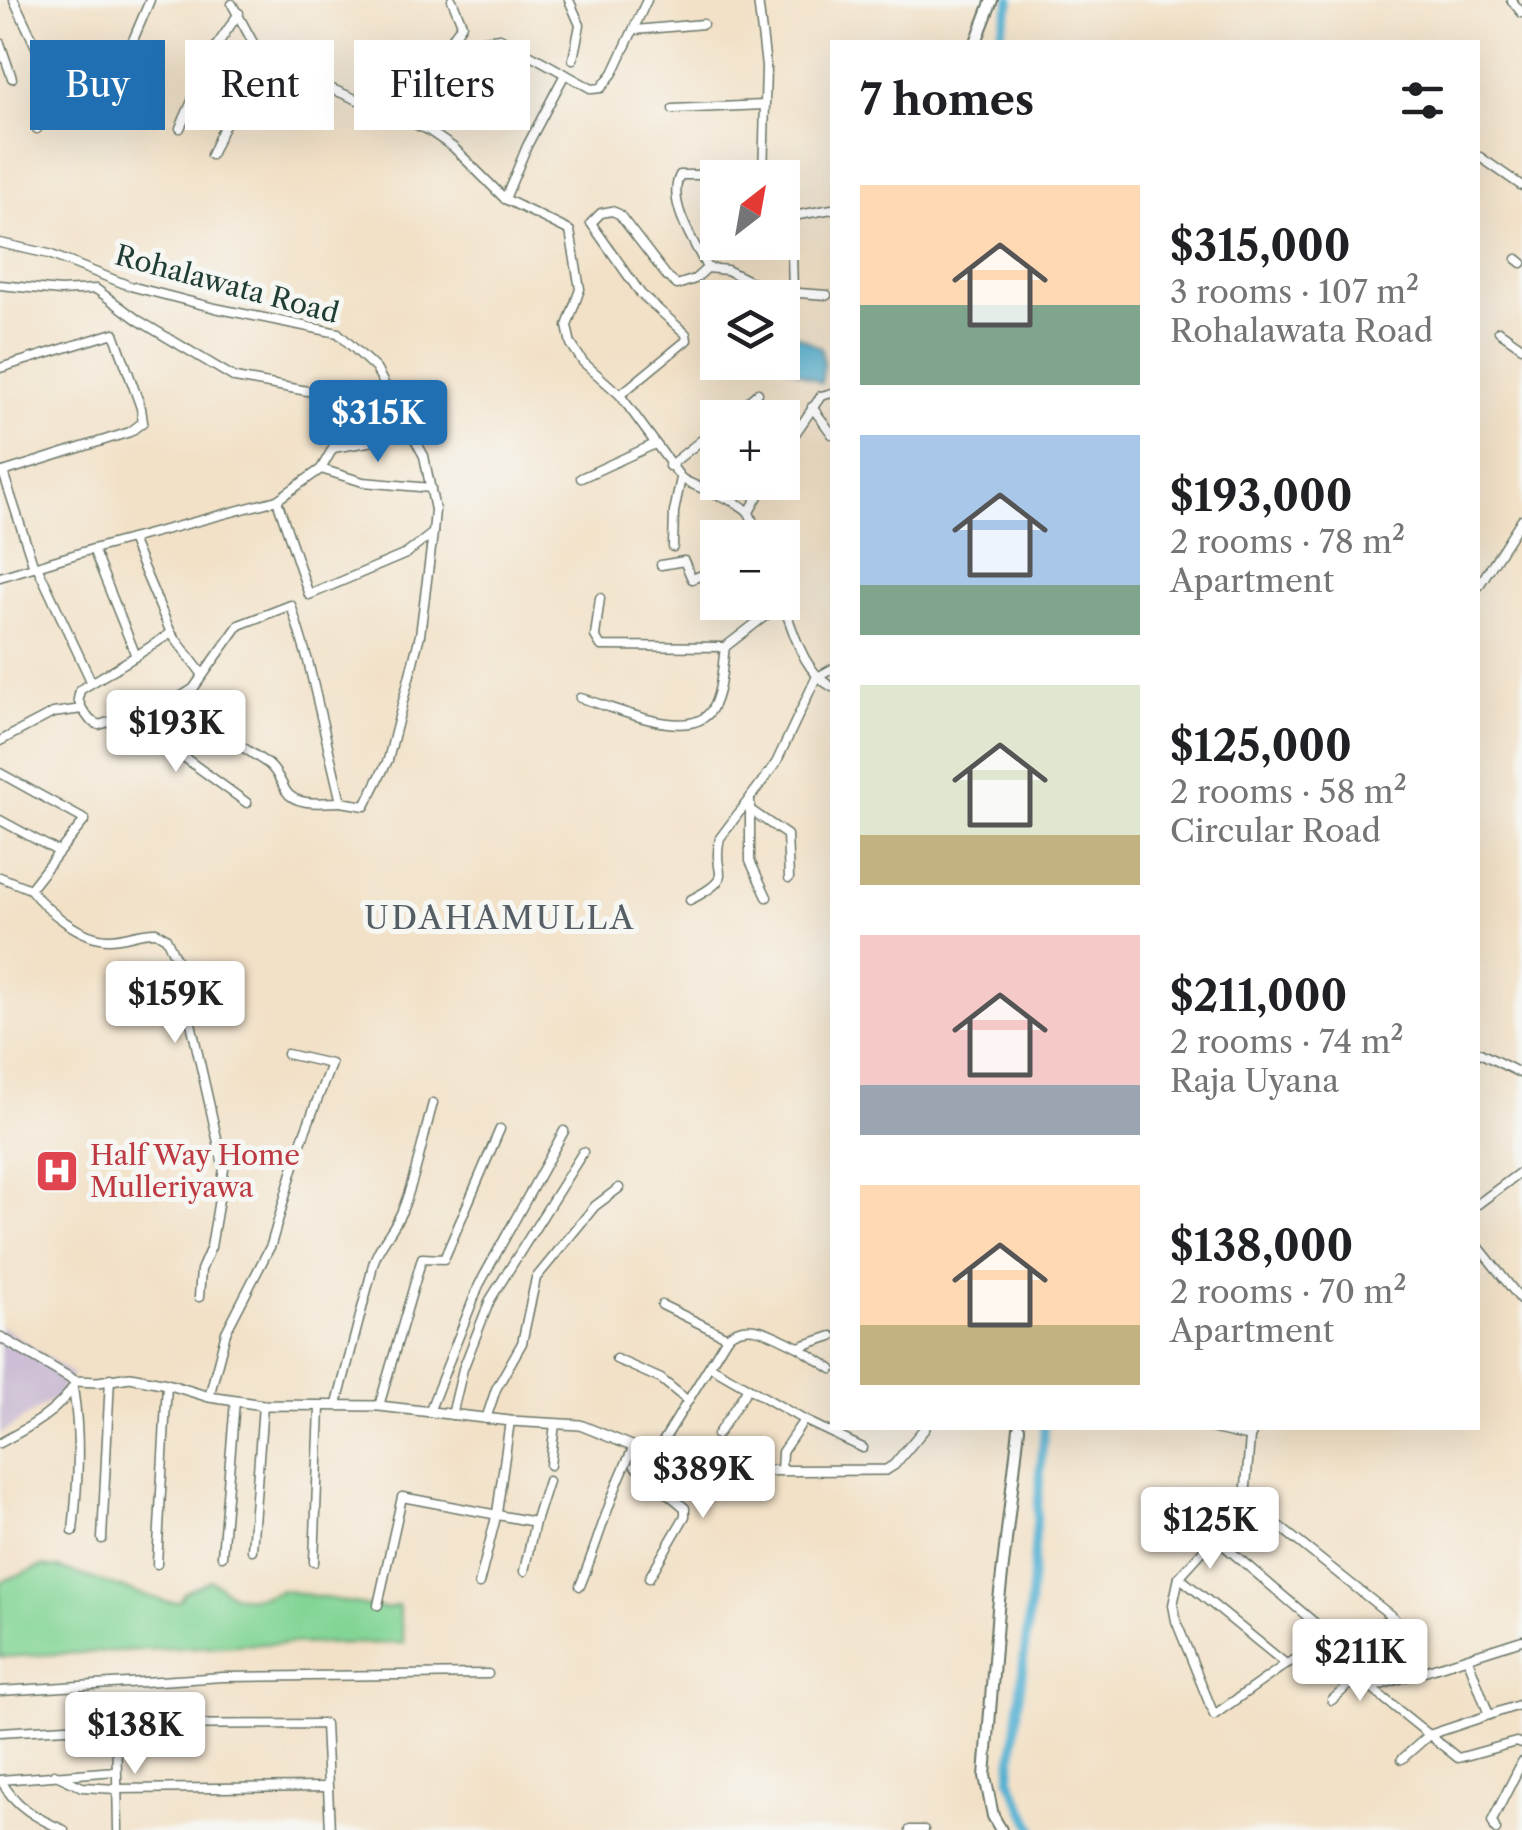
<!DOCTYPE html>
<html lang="en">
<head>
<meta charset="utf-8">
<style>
  body { margin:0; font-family:"Libre Caslon Text",serif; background:#f6f6f6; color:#202124; height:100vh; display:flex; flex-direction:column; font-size:38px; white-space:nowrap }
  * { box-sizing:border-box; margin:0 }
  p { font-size:32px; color:#757577 }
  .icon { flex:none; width:55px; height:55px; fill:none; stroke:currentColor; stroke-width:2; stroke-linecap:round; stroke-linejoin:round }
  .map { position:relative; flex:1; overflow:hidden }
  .sheet { position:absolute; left:830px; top:40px; width:650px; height:1390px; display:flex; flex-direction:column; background:#fff; border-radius:0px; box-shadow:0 10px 40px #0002 }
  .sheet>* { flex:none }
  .banner { position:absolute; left:30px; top:40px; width:650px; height:90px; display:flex; gap:20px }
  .needle { width:65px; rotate:31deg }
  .fabs { position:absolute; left:700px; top:160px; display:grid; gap:20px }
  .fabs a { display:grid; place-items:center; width:100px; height:100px; border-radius:0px; background:#fff; box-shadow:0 10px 40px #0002; font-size:50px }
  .price { position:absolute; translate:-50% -85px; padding:0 22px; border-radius:10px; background:#fff; color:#222; font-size:32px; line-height:65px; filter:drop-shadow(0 2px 5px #0008) }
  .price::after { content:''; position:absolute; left:50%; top:60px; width:30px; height:22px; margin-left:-15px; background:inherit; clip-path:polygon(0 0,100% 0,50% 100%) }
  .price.current { background:#1f6fb2; color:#fff }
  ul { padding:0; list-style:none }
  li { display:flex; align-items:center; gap:30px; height:250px; padding:0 30px }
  li span { display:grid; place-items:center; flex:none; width:280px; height:200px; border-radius:0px; color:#555 }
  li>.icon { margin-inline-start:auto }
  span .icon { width:120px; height:120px; fill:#fffc; stroke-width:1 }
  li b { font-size:42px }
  h2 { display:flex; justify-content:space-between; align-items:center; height:120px; padding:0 30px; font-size:42px }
  .chip { padding:0 35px; border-radius:0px; background:#fff; box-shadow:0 10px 40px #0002; font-size:35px; line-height:90px }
  .chip.current { background:#1f6fb2; color:#fff }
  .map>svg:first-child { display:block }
  .industrial { fill:#ccbed4 }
  .green { fill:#83d596; stroke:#518965; stroke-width:2.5 }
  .water { fill:#53b1d2; stroke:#397783; stroke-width:2.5 }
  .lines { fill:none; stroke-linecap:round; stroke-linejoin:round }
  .canal { stroke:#53b1d2; stroke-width:9 }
  .minor-casing { stroke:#697667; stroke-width:11 }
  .tertiary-casing { stroke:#697667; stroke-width:12 }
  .secondary-casing { stroke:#697667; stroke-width:14 }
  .minor { stroke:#fff; stroke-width:8 }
  .tertiary { stroke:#fff; stroke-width:9 }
  .secondary { stroke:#fff; stroke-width:10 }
  .labels { text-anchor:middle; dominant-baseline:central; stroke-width:10; stroke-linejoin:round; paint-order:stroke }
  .street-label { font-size:28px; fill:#1f3d34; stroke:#f6f6f2 }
  .health-label { font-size:28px; fill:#be3a42; stroke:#f6f6f2; text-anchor:start }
  .quarter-label { font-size:32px; letter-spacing:2.5px; fill:#555e65; stroke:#f6f6f2 }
</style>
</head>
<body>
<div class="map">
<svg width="1522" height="1830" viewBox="0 0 1522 1830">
  <rect width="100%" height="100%" fill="#f6f6f2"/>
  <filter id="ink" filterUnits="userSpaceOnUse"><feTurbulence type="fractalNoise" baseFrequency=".01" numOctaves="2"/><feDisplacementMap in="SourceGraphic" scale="20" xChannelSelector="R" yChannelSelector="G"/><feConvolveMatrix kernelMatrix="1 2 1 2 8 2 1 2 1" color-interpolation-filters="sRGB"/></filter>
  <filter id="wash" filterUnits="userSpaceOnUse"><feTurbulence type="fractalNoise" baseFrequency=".0048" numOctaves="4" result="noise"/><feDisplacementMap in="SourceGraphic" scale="40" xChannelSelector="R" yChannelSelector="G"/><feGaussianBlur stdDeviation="2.25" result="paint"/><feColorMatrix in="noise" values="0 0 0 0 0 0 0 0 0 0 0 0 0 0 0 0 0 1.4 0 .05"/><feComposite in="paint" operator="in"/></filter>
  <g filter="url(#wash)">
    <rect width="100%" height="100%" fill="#f2e1c7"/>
    <path class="industrial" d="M0,1325l73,50 -18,23 -55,36z"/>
    <path class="green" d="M42,1566l16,2 109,34 12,-1 5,-8 26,-13c9,4 13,10 21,14 14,7 38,2 51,-4l104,19 12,-4 6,38 -146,1 -258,13v-75z"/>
    <path class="water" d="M783,334l7,4 6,-3 25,13 3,19 -3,16 -40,-20z"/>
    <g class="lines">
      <g class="canal">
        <path d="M998,42l13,-42"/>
        <path d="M1034,1830l-24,-50 20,-177 14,-175"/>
      </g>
    </g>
  </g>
  <g filter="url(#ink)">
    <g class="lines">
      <g class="minor-casing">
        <g id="minor">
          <path d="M14,0l36,77 -12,26 5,11 -6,15"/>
          <path d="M569,0l11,25 -7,34"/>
          <path d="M758,0l8,66 -3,112"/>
          <path d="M1511,0l11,13"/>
          <path d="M232,4l30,55 166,71 26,18 51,51 65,32 10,58 -13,37 4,18 12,18 37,33 61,83c15,11 60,22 68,35 4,6 6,17 8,25"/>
          <path d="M635,30l68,-6"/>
          <path d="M0,43l12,35"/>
          <path d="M447,53l22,-11 31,-4 92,51 9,-1 12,-15 34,-73"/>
          <path d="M117,78l33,-78"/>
          <path d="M673,109l91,-4"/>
          <path d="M180,128l37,-83 22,-32"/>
          <path d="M428,130c9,-29 10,-58 21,-86 3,-7 9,-13 13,-20l-10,-24"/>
          <path d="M211,155l46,-101"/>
          <path d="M1480,157l42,29"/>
          <path d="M505,199l22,-53 38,-72"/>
          <path d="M782,218l50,-9"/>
          <path d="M791,218l2,74"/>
          <path d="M0,243l49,11 81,32 85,22 123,25 38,36 48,87 11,54 -2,23 -27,21 -97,41 -32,-95"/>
          <path d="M1517,259l5,4"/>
          <path d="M707,268c-12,-25 -41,-66 -27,-93h27"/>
          <path d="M0,285l60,6 36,-2 42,31 97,58 78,14 13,8 6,10 5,19 -4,19 -12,21 -44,31 -184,49"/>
          <path d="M1499,331l23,16"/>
          <path d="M0,368l114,-35 27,75 2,14 -13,10 -130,41"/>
          <path d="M620,395l67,-55 -1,-6 -45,-40 -50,-71 10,-10 11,-2 7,3 47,61 11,10 18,-6 12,-11 20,2 43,21 57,4"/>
          <path d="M812,407l20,27"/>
          <path d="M729,418l29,-25"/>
          <path d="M333,448l41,-7 34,-14"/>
          <path d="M782,453l39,-57 11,-3"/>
          <path d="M669,466l49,-39"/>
          <path d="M321,469l42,13 68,6"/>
          <path d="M3,472l31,95"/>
          <path d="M581,478l74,-34"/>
          <path d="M749,512l17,-30"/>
          <path d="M131,539l40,94 32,42"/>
          <path d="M673,547l1,-35 7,-34"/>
          <path d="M661,565l23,-4 8,18 26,-10"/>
          <path d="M37,566l54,115"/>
          <path d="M0,577l93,-28 43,107 -56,34 -2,9 4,10"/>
          <path d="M1478,587l44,-68"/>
          <path d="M600,598l-5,38 6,10 124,1 57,-44"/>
          <path d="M782,602c13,32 20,68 50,85"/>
          <path d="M136,656l35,-23"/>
          <path d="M580,698c29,7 111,47 132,11 10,-18 10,-42 13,-62"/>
          <path d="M174,701l94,63c10,8 12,17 18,27 10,16 38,11 55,11"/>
          <path d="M154,709l12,32 19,17 62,45"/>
          <path d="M0,741l53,-28 29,-4 8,11 9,5 75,-24 19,-12 46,-64 52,-20 17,56 33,141 24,4 23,-46 32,-125 13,-102"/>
          <path d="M0,773l85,47 -26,32"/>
          <path d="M750,801v60l17,36"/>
          <path d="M749,809l38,26 2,43"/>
          <path d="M0,820l59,32 -29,37 -30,-12"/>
          <path d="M30,889c17,22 51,50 79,50 17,0 31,-8 47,-7l10,6 11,23 47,208 -13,78 -10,23 -2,27"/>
          <path d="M690,900c50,-26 20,-23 30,-62l56,-75 40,-85 16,-9"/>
          <path d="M1478,1052l44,22"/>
          <path d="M1478,1204l44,-33"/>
          <path d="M1478,1246l44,55"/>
          <path d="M662,1305l65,32"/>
          <path d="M798,1347l34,22"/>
          <path d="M616,1359l45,20 27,22"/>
          <path d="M710,1366l94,54 59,28"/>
          <path d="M73,1388c8,49 5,94 0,143"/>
          <path d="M209,1397l17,-65 45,-87 29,-100 31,-81 -44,-10"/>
          <path d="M337,1404l34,-130c3,-25 21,-40 31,-63 14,-34 21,-73 31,-108"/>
          <path d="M379,1406l43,-148 22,1 56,-130"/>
          <path d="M429,1412l50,-127 85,-154"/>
          <path d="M452,1415l11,-46 27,-69 93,-148"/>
          <path d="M486,1419l10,-30 26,-46 14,-65 59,-72 24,-18"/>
          <path d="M1210,1428l40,9"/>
          <path d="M1255,1428l-5,9 -5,62 -7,13 -59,65 107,87 49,-24 8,18 28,30 87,70 58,-16 6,2"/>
          <path d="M717,1435l31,-47"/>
          <path d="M0,1443c26,-14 59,-31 74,-58"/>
          <path d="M645,1452l-10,14 50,42v8l-36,62"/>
          <path d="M654,1456l73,-119c22,-20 49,0 71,10l34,-11"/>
          <path d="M550,1465l5,-41"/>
          <path d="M781,1470l1,-18 22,-32"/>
          <path d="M535,1522l13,-41"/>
          <path d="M1215,1538l120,102 59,-22 -149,-119"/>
          <path d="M102,1539l8,-161"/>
          <path d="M252,1550l11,-145"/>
          <path d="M222,1556l13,-155"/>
          <path d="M314,1562l6,-154"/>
          <path d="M157,1564l10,-180"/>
          <path d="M1179,1577l-6,28 3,16 38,94 72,-51"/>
          <path d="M479,1584l18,-71 13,-92"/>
          <path d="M580,1586c19,-46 31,-95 54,-139"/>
          <path d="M378,1605l24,-108 133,25 -11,49"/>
          <path d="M1468,1659l21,56"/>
          <path d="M1371,1688l151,-48"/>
          <path d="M0,1691l223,-14 265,-3"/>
          <path d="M1332,1700l27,-24"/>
          <path d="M116,1725l2,105"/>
          <path d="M0,1732l116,-7 209,-1 5,106"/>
          <path d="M1402,1759l27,-24 93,-31"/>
          <path d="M54,1774l28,13 34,2 211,-2"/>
          <path d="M0,1780l116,-9"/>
          <path d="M1,1780c13,26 37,39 63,50"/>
          <path d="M910,1830h14"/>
          <path d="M1496,1830l-4,-9 30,-59"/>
        </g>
      </g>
      <g class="tertiary-casing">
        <path id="tertiary" d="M0,1337l75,44 23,1 32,-5 37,7 42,13 54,8 116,1 131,15 70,4 99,40 43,6 164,-1 8,-5 31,-37"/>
      </g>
      <g class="secondary-casing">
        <g id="secondary">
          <path d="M976,42l16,-42"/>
          <path d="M1001,1830l-8,-14 -8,-40 13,-167 21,-181"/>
        </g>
      </g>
      <use href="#minor" class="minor"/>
      <use href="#tertiary" class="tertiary"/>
      <use href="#secondary" class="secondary"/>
    </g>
  </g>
  <defs>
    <g id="hospital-square" transform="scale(2.25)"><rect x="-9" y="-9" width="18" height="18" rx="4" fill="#e0444e" stroke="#f6f6f2"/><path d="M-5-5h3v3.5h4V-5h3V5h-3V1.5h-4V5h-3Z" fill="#fff"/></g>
  </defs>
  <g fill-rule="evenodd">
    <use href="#hospital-square" x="57" y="1171"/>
  </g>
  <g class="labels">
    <g class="street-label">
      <text transform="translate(227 284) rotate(15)">Rohalawata Road</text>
    </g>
    <g class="health-label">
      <text x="90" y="1155">Half Way Home<tspan x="90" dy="32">Mulleriyawa</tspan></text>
    </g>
    <g class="quarter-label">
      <text x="500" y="917">UDAHAMULLA</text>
    </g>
  </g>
</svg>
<div class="fabs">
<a><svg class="needle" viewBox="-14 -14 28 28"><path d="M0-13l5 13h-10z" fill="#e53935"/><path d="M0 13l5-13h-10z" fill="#757577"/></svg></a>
<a><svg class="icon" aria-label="layers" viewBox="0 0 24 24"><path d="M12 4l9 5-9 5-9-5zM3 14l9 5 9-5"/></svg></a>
<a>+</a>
<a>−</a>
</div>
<b class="price current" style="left:378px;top:465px">$315K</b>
<b class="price" style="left:176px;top:775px">$193K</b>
<b class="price" style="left:175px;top:1046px">$159K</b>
<b class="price" style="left:703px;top:1521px">$389K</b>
<b class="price" style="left:1210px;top:1572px">$125K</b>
<b class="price" style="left:1360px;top:1704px">$211K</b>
<b class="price" style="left:135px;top:1777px">$138K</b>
<div class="banner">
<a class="chip current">Buy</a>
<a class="chip">Rent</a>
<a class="chip">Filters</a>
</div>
<section class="sheet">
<h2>7 homes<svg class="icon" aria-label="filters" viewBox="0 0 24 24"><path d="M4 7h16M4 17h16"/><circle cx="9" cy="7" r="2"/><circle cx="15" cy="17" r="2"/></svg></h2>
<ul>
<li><span style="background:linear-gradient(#ffd9b3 60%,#7fa58c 0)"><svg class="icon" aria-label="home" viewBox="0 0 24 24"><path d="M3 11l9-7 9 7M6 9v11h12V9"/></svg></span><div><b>$315,000</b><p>3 rooms · 107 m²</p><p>Rohalawata Road</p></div></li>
<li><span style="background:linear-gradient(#a9c7e8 75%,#7fa58c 0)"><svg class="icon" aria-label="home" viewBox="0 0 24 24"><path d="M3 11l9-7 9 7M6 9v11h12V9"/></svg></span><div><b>$193,000</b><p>2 rooms · 78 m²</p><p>Apartment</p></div></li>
<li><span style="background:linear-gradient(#dfe7d0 75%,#c2b280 0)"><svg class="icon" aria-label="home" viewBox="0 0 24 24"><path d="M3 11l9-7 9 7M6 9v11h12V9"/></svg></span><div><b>$125,000</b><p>2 rooms · 58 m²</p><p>Circular Road</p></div></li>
<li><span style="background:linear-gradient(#f6c9c9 75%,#9aa5b1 0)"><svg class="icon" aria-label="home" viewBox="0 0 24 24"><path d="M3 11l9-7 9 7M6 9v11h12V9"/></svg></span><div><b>$211,000</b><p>2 rooms · 74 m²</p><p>Raja Uyana</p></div></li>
<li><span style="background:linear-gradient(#ffd9b3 70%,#c2b280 0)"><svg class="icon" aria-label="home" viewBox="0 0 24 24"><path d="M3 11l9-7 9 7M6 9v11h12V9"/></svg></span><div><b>$138,000</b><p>2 rooms · 70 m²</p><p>Apartment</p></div></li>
</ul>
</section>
</div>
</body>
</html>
